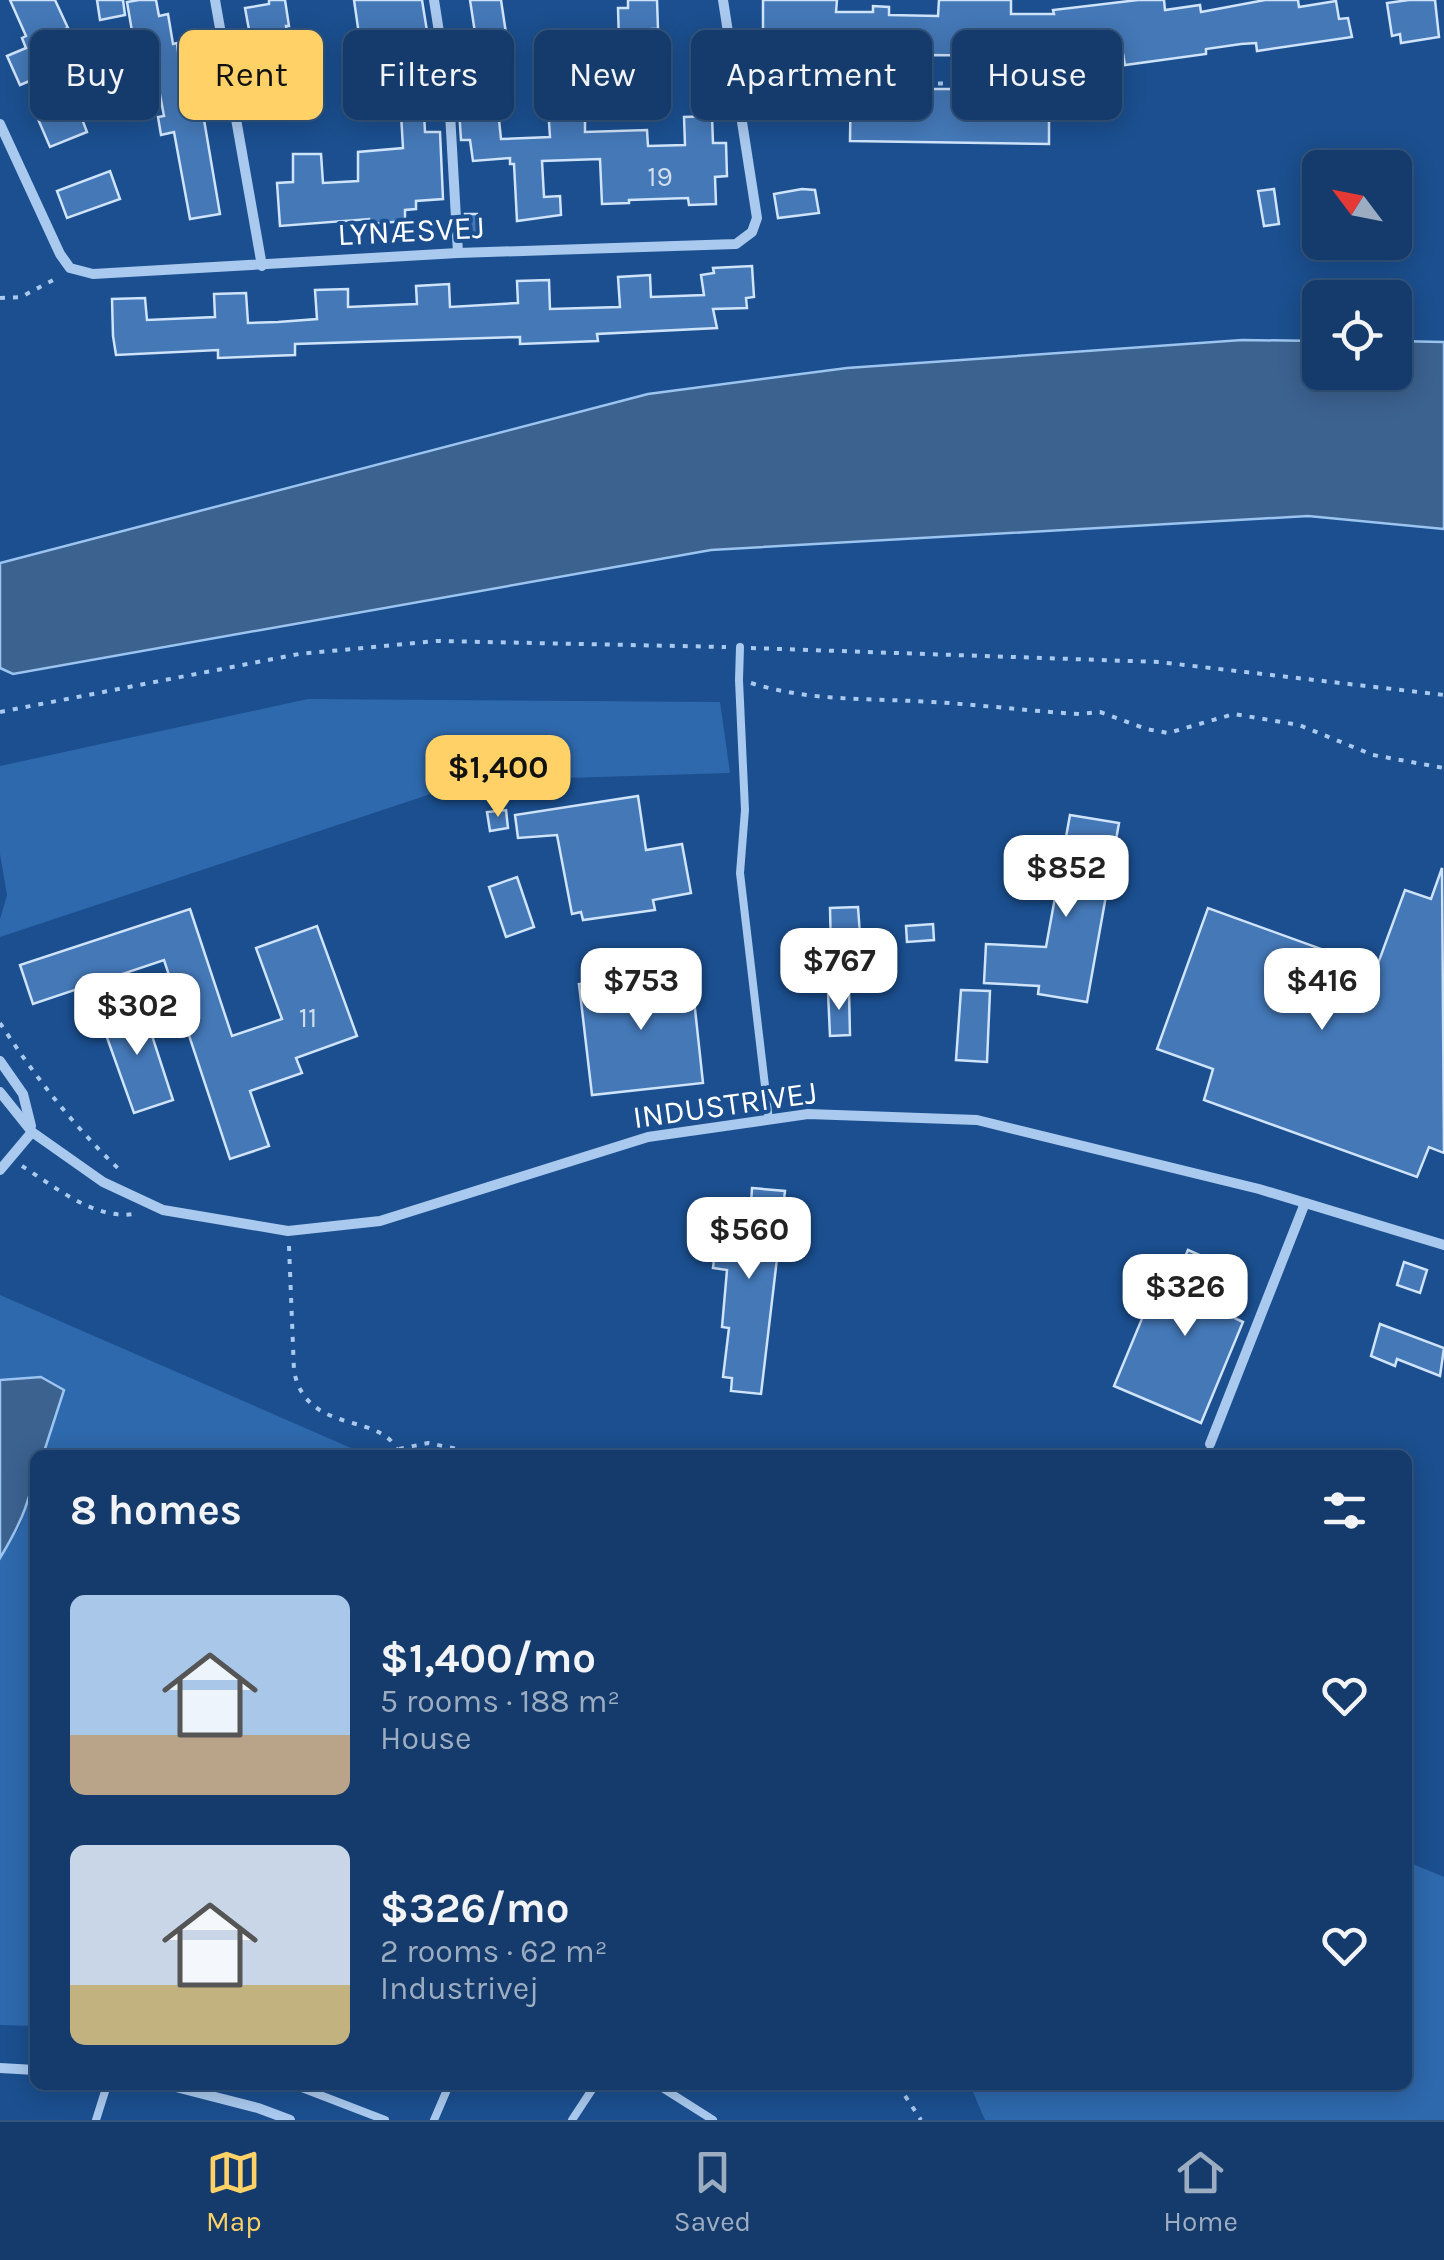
<!DOCTYPE html>
<html lang="en">
<head>
<meta charset="utf-8">
<style>
  body { margin:0; font-family:Karla,sans-serif; background:#1d4271; color:#f1f3f6; height:100vh; display:flex; flex-direction:column; font-size:38px; white-space:nowrap }
  * { box-sizing:border-box; margin:0 }
  p { font-size:32px; color:#9dadc1 }
  .icon { flex:none; width:55px; height:55px; fill:none; stroke:currentColor; stroke-width:2; stroke-linecap:round; stroke-linejoin:round }
  .map { position:relative; flex:1; overflow:hidden }
  .side { position:absolute; left:30px; top:1450px; width:1382px; height:640px; display:flex; flex-direction:column; background:#143b6b; border-radius:15px; box-shadow:0 5px 25px #0003,0 0 0 2px #33557e }
  .side>* { flex:none }
  .banner { position:absolute; left:30px; top:30px; width:1385px; height:90px; display:flex; gap:20px }
  .needle { width:65px; rotate:302deg }
  .controls { position:absolute; left:1302px; top:150px; display:grid; gap:20px }
  .controls a { display:grid; place-items:center; width:110px; height:110px; border-radius:15px; background:#143b6b; box-shadow:0 5px 25px #0003,0 0 0 2px #33557e; font-size:50px }
  .price { position:absolute; translate:-50% -85px; padding:0 22px; border-radius:20px; background:#fff; color:#222; font-size:32px; line-height:65px; filter:drop-shadow(0 2px 5px #0008) }
  .price::after { content:''; position:absolute; left:50%; top:60px; width:30px; height:22px; margin-left:-15px; background:inherit; clip-path:polygon(0 0,100% 0,50% 100%) }
  .price.on { background:#ffd166; color:#111 }
  ul { padding:0; list-style:none }
  li { display:flex; align-items:center; gap:30px; height:250px; padding:0 40px }
  li span { display:grid; place-items:center; flex:none; width:280px; height:200px; border-radius:15px; color:#555 }
  li>.icon { margin-inline-start:auto }
  span .icon { width:120px; height:120px; fill:#fffc; stroke-width:1 }
  li b { font-size:42px }
  h2 { display:flex; justify-content:space-between; align-items:center; height:120px; padding:0 40px; font-size:42px }
  .tag { padding:0 35px; border-radius:15px; background:#143b6b; box-shadow:0 5px 25px #0003,0 0 0 2px #33557e; font-size:35px; line-height:90px }
  .tag.on { background:#ffd166; color:#111 }
  .dock { display:flex; justify-content:space-around; align-items:center; height:140px; border-top:2px solid #33557e; background:#143b6b; font-size:28px; color:#9dadc1 }
  .dock a { display:grid; justify-items:center; gap:5px }
  .dock .on { color:#ffd166 }
  .map>svg:first-child { display:block }
  .green { fill:#2e69ad }
  .water { fill:#3c6290; stroke:#9cc4f0; stroke-width:2.5 }
  .building { fill:#4478b7; stroke:#cfe3fa; stroke-width:2.5 }
  .lines { fill:none; stroke-linecap:round; stroke-linejoin:round }
  .path { stroke:#a9c9ee; stroke-width:4; stroke-dasharray:5 8; stroke-linecap:butt }
  .lane { stroke:#a9c9ee; stroke-width:8 }
  .street { stroke:#a9c9ee; stroke-width:10 }
  .labels { text-anchor:middle; dominant-baseline:central; stroke-width:8; stroke-linejoin:round; paint-order:stroke }
  .number-label { font-size:28px; fill:#d0dded }
  .street-label { font-size:32px; fill:#fff; stroke:#1b4f8f }
</style>
</head>
<body>
<div class="map">
<svg width="1444" height="2120" viewBox="0 0 1444 2120">
  <rect width="100%" height="100%" fill="#1b4f8f"/>
  <g class="green">
    <path d="M308,699l412,3 10,71 -260,8 -470,156v-18l7,-24 -7,-41v-88z"/>
    <path d="M0,1295l367,160h-324l21,-64 -23,-14 -41,3z"/>
    <path d="M35,1479v547l-35,-1v-467l20,-32z"/>
    <path d="M1408,1862l36,15v243h-459l-15,-35h438z"/>
  </g>
  <g class="water">
    <path d="M1242,340l78,1v31h75v-31l49,1v187l-136,-13 -597,34 -698,124 -13,-6v-105l648,-169 199,-26z"/>
    <path d="M41,1377l23,13 -21,65h-8c0,39 -15,70 -35,103v-178z"/>
  </g>
  <g class="building">
    <path d="M10,0h45l13,28 -11,4 13,32 -50,21 -13,-29 19,-8 -4,-10 4,-2z"/>
    <path d="M97,0h26l2,15 -25,5z"/>
    <path d="M139,0h17l3,16 9,-2 5,30 4,-1 1,8 14,-2 28,165 -30,5 -16,-87 -13,3 -3,-18 6,-1 -6,-32h-5l-7,-43 -12,2 -7,-41z"/>
    <path d="M269,0h16l4,26h-3l10,60 -35,9 -16,-87 24,-4z"/>
    <path d="M354,0h68l9,56 -26,4 3,24 -41,6z"/>
    <path d="M470,0h31l12,80 -30,5z"/>
    <path d="M628,0h29l1,29h-6l2,35 -13,1v5l-25,2 -2,-30h5l-1,-34h10z"/>
    <path d="M763,0h74l-1,12h37v-6l16,1v8l49,1 1,-16h72v14h43l-1,-4 85,-10h26l1,10 35,-5 1,7 64,-12h33l1,7 37,-6 3,18 9,-1 4,19 -95,14 -1,-8 -15,1 -35,5v5l-81,11 -5,-28 -34,6 1,6 -27,4 -2,-10h-39l-1,13 -92,-1 1,34h97v15h25v40l-199,-3 1,-70 -12,-1 1,-16h-33v20l-44,-1z"/>
    <path d="M1409,0h26l4,37 -38,6 -1,-9 -8,2 -5,-33z"/>
    <path d="M116,59l6,23 -31,7 -7,-17z"/>
    <path d="M575,90l1,29h9v13l62,-2 1,16 37,-1 -1,-28 28,-1 1,27h13l1,33 -12,1 1,27 -27,1 -1,-7 -59,2v3l-27,1 -2,-45 -58,2 2,36 16,-1 1,19 -44,6 -3,-57h-4v-6l-37,3 -3,-21h-9l-3,-46 38,-3 5,48 49,-2 -3,-45z"/>
    <path d="M76,103l11,29 -37,15 -12,-28z"/>
    <path d="M424,113l1,19h15l3,67 -27,2v8l-11,1v11l-36,3v-5l-89,7 -3,-43 16,-1v-28h28l2,29 35,-2v-29l45,-4 -2,-34z"/>
    <path d="M110,171l10,28 -53,19 -10,-27z"/>
    <path d="M802,189l13,1 4,23 -41,5 -4,-24z"/>
    <path d="M1274,189l5,35 -15,2 -6,-35z"/>
    <path d="M465,214h12l1,22 -12,1z"/>
    <path d="M752,266l2,31 -8,1 1,10 -34,1 4,19 -120,6 1,7 -78,3v-7l-225,7v11l-77,3v-8l-102,5 -3,-19 -1,-37 33,-1 2,22 68,-3 -1,-23 32,-1 2,30 30,-1 39,-3 -2,-29 33,-1v18l69,-3 -1,-18 33,-2 1,23 68,-4 -1,-22 32,-1 1,29 70,-2 -2,-30 32,-2 1,22 53,-2 -3,-20 13,-2 -1,-5z"/>
    <path d="M638,796l8,54 36,-6 9,49 -38,7 2,10 -72,10 -2,-8 -9,2 -15,-79 -39,3 -3,-23z"/>
    <path d="M506,810l2,18 -18,3 -3,-19z"/>
    <path d="M1070,815l49,8 -32,179 -49,-8 1,-8 -55,-3 2,-39 60,3z"/>
    <path d="M1442,868l2,285 -15,-6 -12,30 -213,-77 9,-31 -56,-20 51,-141 168,61 29,-79 26,9z"/>
    <path d="M517,877l17,50 -28,10 -17,-50z"/>
    <path d="M858,907l3,42 -30,1 -1,-42z"/>
    <path d="M190,909l42,127 50,-17 -26,-71 61,-22 40,110 -61,22 6,15 -52,18 19,55 -39,13 -66,-199 -131,44 -13,-39z"/>
    <path d="M933,924l1,16 -27,2 -1,-16z"/>
    <path d="M691,972l12,111 -111,12 -13,-111z"/>
    <path d="M961,990l29,1 -3,71 -31,-2z"/>
    <path d="M833,991h16l1,44 -20,1 -2,-44z"/>
    <path d="M142,1005l31,95 -39,13 -34,-95z"/>
    <path d="M752,1188l33,3 -24,203 -30,-3 1,-13 -9,-1 6,-49 -7,-1 5,-57 -14,-2 8,-68 30,4z"/>
    <path d="M1188,1250l57,25 -17,40 15,7 -42,101 -87,-37 42,-101 15,6z"/>
    <path d="M1404,1262l23,8 -7,23 -23,-8z"/>
    <path d="M1380,1324l64,24 -4,28 -43,-17 -2,7 -24,-10z"/>
  </g>
  <g class="lines">
    <g class="path">
      <path d="M899,71l-1,12 159,2"/>
      <path d="M866,83h32"/>
      <path d="M0,298l21,-1 38,-20"/>
      <path d="M751,648l408,14 285,33"/>
      <path d="M751,683c61,19 119,15 182,19 49,3 97,9 146,12l21,-2 46,17 22,4 66,-19 65,11 74,30 71,13"/>
      <path d="M0,712l299,-58 138,-13 289,6"/>
      <path d="M0,1023c36,55 75,105 123,150"/>
      <path d="M22,1166c32,20 72,54 112,48"/>
      <path d="M289,1246l5,125c13,67 92,39 105,84"/>
      <path d="M399,1449l29,-6 59,12"/>
      <path d="M898,2085l23,35"/>
    </g>
    <g class="lane">
      <path d="M740,647l-1,33 6,130 -5,63 29,247"/>
      <path d="M294,2085l91,35"/>
      <path d="M652,2085l9,2 52,33"/>
      <path d="M96,2120l11,-35"/>
      <path d="M434,2120l15,-35"/>
      <path d="M572,2120l23,-35"/>
    </g>
    <g class="street">
      <path d="M215,0l47,266"/>
      <path d="M434,0l15,96 9,157"/>
      <path d="M0,124l60,130 10,14 23,6 365,-21 278,-9 16,-12 5,-14 -34,-218"/>
      <path d="M0,1061l23,33 8,32"/>
      <path d="M0,1092l32,40 71,50 60,28 125,21 92,-10 268,-84 160,-23 169,6 282,69 185,56"/>
      <path d="M0,1170l32,-38"/>
      <path d="M1210,1444l95,-241"/>
      <path d="M0,2068l35,2"/>
      <path d="M168,2085l90,23 32,12"/>
    </g>
  </g>
  <g class="labels">
    <g class="number-label">
      <text x="660" y="176">19</text>
      <text x="308" y="1017">11</text>
    </g>
    <g class="street-label">
      <text transform="translate(411 231) rotate(-3)">LYNÆSVEJ</text>
      <text transform="translate(725 1105) rotate(-8)">INDUSTRIVEJ</text>
    </g>
  </g>
</svg>
<div class="controls">
<a><svg class="needle" viewBox="-14 -14 28 28"><path d="M0-13l5 13h-10z" fill="#e53935"/><path d="M0 13l5-13h-10z" fill="#9dadc1"/></svg></a>
<a><svg class="icon" aria-label="locate" viewBox="0 0 24 24"><circle cx="12" cy="12" r="6"/><path d="M12 2v4M12 18v4M2 12h4M18 12h4"/></svg></a>
</div>
<b class="price on" style="left:498px;top:820px">$1,400</b>
<b class="price" style="left:1066px;top:920px">$852</b>
<b class="price" style="left:839px;top:1013px">$767</b>
<b class="price" style="left:641px;top:1033px">$753</b>
<b class="price" style="left:1322px;top:1033px">$416</b>
<b class="price" style="left:137px;top:1058px">$302</b>
<b class="price" style="left:749px;top:1282px">$560</b>
<b class="price" style="left:1185px;top:1339px">$326</b>
<div class="banner">
<a class="tag">Buy</a>
<a class="tag on">Rent</a>
<a class="tag">Filters</a>
<a class="tag">New</a>
<a class="tag">Apartment</a>
<a class="tag">House</a>
</div>
<section class="side">
<h2>8 homes<svg class="icon" aria-label="filters" viewBox="0 0 24 24"><path d="M4 7h16M4 17h16"/><circle cx="9" cy="7" r="2"/><circle cx="15" cy="17" r="2"/></svg></h2>
<ul>
<li><span style="background:linear-gradient(#a9c7e8 70%,#b9a48a 0)"><svg class="icon" aria-label="home" viewBox="0 0 24 24"><path d="M3 11l9-7 9 7M6 9v11h12V9"/></svg></span><div><b>$1,400/mo</b><p>5 rooms · 188 m²</p><p>House</p></div><svg class="icon" aria-label="heart" viewBox="0 0 24 24"><path d="M12 20l-8-8c-3-5 5-10 8-4 3-6 11-1 8 4z"/></svg></li>
<li><span style="background:linear-gradient(#c9d6e8 70%,#c2b280 0)"><svg class="icon" aria-label="home" viewBox="0 0 24 24"><path d="M3 11l9-7 9 7M6 9v11h12V9"/></svg></span><div><b>$326/mo</b><p>2 rooms · 62 m²</p><p>Industrivej</p></div><svg class="icon" aria-label="heart" viewBox="0 0 24 24"><path d="M12 20l-8-8c-3-5 5-10 8-4 3-6 11-1 8 4z"/></svg></li>
</ul>
</section>
</div>
<nav class="dock">
<a class="on"><svg class="icon" aria-label="map" viewBox="0 0 24 24"><path d="M3 6l6-2 6 2 6-2v14l-6 2-6-2-6 2zM9 4v14M15 6v14"/></svg>Map</a>
<a><svg class="icon" aria-label="saved" viewBox="0 0 24 24"><path d="M7 4h10v16l-5-4-5 4z"/></svg>Saved</a>
<a><svg class="icon" aria-label="home" viewBox="0 0 24 24"><path d="M3 11l9-7 9 7M6 9v11h12V9"/></svg>Home</a>
</nav>
</body>
</html>
